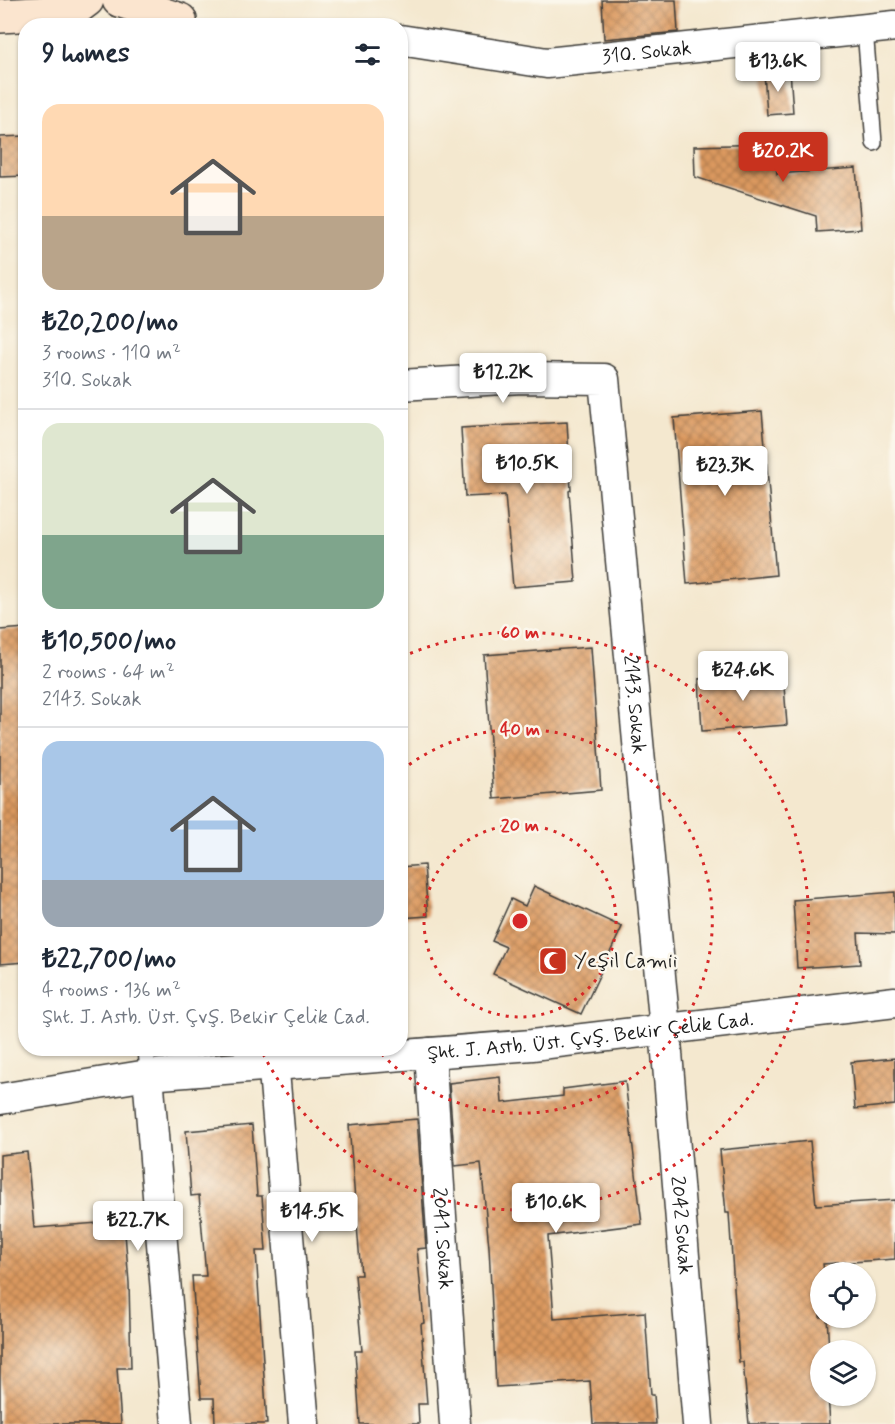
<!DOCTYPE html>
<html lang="en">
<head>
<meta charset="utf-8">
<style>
  body { margin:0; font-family:Mynerve,sans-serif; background:#f6f6f7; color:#1f2937; height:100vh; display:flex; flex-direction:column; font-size:22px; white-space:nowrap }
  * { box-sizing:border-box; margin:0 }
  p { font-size:20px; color:#747a83 }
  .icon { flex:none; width:33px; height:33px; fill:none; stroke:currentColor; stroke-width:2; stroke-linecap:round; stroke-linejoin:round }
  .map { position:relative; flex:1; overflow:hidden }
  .panel { position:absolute; left:18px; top:18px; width:390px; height:1038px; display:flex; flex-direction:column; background:#fff; border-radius:24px; box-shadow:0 2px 4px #0004 }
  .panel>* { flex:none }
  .controls { position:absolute; left:810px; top:1262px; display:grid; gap:12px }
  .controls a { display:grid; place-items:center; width:66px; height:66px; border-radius:50%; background:#fff; box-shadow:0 2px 4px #0004; font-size:30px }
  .price { position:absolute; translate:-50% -51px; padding:0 14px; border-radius:6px; background:#fff; color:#222; font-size:20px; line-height:39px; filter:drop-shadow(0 2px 3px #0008) }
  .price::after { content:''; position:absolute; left:50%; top:36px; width:18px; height:14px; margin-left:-9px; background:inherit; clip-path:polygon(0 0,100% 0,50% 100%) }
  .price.active { background:#c8321e; color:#fff }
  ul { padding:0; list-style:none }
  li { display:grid; align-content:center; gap:12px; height:318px; padding:0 24px }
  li+li { border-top:2px solid #e0e1e3 }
  li span { display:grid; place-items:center; height:186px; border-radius:18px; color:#555 }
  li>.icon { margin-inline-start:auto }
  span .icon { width:108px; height:108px; fill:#fffc; stroke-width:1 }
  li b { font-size:26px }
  h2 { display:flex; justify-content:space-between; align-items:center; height:72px; padding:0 24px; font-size:26px }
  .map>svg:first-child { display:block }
  .building { fill:url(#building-cross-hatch) }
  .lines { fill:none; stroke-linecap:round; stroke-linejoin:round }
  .lane-casing { stroke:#3c3b37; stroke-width:18 }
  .street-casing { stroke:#3c3b37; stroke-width:33 }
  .secondary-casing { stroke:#3c3b37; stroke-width:36 }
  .lane { stroke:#fff; stroke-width:15 }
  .street { stroke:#fff; stroke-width:30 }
  .secondary { stroke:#fbe5cf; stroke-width:33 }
  .ring { fill:none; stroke:#d62828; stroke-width:3; stroke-dasharray:3 6 }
  .labels { text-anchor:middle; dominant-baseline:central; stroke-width:5; stroke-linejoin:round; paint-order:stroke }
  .street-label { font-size:20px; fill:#1c1c1c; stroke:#fbf7ec }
  .poi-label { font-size:20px; fill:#1c1c1c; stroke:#fbf7ec; text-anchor:start }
  .centre { fill:#d62828; stroke:#fbf7ec; stroke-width:3 }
  .ring-label { font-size:18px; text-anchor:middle; font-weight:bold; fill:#d62828; stroke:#fbf7ec; stroke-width:5; stroke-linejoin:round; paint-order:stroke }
</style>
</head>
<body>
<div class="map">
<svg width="895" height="1424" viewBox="0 0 895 1424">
  <defs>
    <pattern id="building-cross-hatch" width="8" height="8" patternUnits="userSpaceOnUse" patternTransform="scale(1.5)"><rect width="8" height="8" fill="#db995f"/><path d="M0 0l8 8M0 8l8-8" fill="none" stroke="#b17c4e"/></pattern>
  </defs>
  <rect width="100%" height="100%" fill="#fbf7ec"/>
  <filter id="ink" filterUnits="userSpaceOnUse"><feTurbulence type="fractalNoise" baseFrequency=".0167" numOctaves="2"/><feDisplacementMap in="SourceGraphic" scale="12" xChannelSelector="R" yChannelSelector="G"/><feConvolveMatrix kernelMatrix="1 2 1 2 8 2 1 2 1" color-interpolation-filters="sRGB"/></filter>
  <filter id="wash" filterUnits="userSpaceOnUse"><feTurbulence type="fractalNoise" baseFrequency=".008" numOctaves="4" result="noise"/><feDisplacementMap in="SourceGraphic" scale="24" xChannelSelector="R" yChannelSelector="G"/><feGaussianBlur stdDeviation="1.35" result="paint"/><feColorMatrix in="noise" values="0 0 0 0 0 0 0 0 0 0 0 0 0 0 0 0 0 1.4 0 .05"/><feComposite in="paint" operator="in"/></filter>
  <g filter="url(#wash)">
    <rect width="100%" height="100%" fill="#f4e8cf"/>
    <g id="blocks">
      <g class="building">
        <path d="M602,0h74l2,32 -74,7z"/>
        <path d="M790,70l3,43 -26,2 -3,-43z"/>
        <path d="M26,136v40l-26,1v-40z"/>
        <path d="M776,144l1,30 79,-6 5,61 -44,3 -1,-16 -121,-39 -1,-31z"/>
        <path d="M762,411l14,164 -89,9 -13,-166z"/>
        <path d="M567,422l4,68 -2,1 7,91 -63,5 -8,-92 -40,2 -4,-69z"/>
        <path d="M26,628v334l-26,2v-334z"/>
        <path d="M591,647l10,143 -107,9 -10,-144z"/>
        <path d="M783,673l4,52 -85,6 -3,-52z"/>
        <path d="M424,865l4,51 -28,2v-51z"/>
        <path d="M534,886l88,41 -41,87 -88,-40 13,-27 -14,-6 19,-42 14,7z"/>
        <path d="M895,892v42l-37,-1 2,31 -63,4 -4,-68z"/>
        <path d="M895,1058v47l-40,4 -4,-47z"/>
        <path d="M500,1077l2,26 61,-7v-7l62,-8 17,143 -94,12 6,83 91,-7 6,83h3l2,29h-63l-3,-43 -94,6 -7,-140 -8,-84 -26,3 -6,-83z"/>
        <path d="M417,1119l9,129 -9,1 7,74 -3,1 6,80h-9l1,20h-59l-5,-73h7l-7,-76h6l-12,-150z"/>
        <path d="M252,1125l5,71h5l4,55h-10l11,173h-52l-1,-26h-13l-9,-122h14l-7,-81 -8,1 -5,-65z"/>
        <path d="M810,1141l6,64 79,-5v59l-72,5 1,8h-4v45h7l2,33h-9v45h8l2,29h-81l-6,-62h-4l-10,-149h-3l-6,-63z"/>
        <path d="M27,1152l7,76 90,-7 5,62 2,85h-14l4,56h-121v-269z"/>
      </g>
    </g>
  </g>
  <g filter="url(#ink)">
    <use href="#blocks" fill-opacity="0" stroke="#3c3b37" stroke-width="1.5"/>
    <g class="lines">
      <g class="lane-casing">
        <g id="lane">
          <path d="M865,29l9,114"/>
          <path d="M146,1048l2,27"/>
        </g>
      </g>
      <g class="street-casing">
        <g id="street">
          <path id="s1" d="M400,40l147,23 348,-37"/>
          <path id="s2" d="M400,385l122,-7 82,1 61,650 33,395"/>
          <path d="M272,1048l32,376"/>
          <path id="s3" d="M430,1053l25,371"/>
          <path d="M148,1075l29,349"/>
          <path id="s4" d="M0,1099l148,-24 384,-30 363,-43"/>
        </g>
      </g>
      <g class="secondary-casing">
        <g id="secondary">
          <path d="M119,0l61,20"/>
          <path d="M0,16l71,-4 16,-12"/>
        </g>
      </g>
      <use href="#lane" class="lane"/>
      <use href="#street" class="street"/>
      <use href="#secondary" class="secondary"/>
    </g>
  </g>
  <g class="ring">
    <circle cx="520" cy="921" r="96"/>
    <path d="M402 770A192 192 0 1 1 377 1049"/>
    <path d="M402 657A289 289 0 1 1 261 1050"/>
  </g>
  <defs>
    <g id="mosque-square" transform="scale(1.5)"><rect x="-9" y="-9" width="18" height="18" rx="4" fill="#c8321e" stroke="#fbf7ec"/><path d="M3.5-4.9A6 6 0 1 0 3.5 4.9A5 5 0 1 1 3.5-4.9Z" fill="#fff"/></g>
  </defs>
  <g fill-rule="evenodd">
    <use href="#mosque-square" x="553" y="961"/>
  </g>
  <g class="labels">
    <g class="street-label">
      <text stroke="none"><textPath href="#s1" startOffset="249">310. Sokak</textPath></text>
      <text stroke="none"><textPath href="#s2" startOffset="531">2143. Sokak</textPath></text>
      <text stroke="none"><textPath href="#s4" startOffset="594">Şht. J. Astb. Üst. Çvş. Bekir Çelik Cad.</textPath></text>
      <text stroke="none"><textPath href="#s2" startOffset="1054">2042 Sokak</textPath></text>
      <text stroke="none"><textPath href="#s3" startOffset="186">2041. Sokak</textPath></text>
    </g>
    <g class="poi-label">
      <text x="574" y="961">Yeşil Camii</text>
    </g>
  </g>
  <circle cx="520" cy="921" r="9" class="centre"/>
  <g class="ring-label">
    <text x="520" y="638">60 m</text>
    <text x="520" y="735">40 m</text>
    <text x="520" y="831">20 m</text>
  </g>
</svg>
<div class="controls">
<a><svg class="icon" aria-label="locate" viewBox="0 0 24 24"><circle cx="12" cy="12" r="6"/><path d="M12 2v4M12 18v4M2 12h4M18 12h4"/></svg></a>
<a><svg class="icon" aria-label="layers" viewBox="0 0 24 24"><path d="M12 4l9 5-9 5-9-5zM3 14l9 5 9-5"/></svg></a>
</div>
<b class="price" style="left:778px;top:93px">₺13.6K</b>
<b class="price active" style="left:783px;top:183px">₺20.2K</b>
<b class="price" style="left:503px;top:404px">₺12.2K</b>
<b class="price" style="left:527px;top:495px">₺10.5K</b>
<b class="price" style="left:725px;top:497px">₺23.3K</b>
<b class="price" style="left:743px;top:702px">₺24.6K</b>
<b class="price" style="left:556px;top:1234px">₺10.6K</b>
<b class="price" style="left:312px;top:1243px">₺14.5K</b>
<b class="price" style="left:138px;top:1252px">₺22.7K</b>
<section class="panel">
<h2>9 homes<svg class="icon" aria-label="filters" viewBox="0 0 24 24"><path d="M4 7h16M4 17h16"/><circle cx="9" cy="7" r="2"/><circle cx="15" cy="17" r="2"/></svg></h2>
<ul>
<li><span style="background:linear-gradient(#ffd9b3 60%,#b9a48a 0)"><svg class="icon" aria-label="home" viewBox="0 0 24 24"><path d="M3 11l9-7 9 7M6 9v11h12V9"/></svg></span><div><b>₺20,200/mo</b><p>3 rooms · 110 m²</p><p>310. Sokak</p></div></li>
<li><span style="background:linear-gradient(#dfe7d0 60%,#7fa58c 0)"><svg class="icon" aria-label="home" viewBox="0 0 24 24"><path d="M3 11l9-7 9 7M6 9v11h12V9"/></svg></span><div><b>₺10,500/mo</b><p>2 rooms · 64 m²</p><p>2143. Sokak</p></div></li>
<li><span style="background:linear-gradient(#a9c7e8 75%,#9aa5b1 0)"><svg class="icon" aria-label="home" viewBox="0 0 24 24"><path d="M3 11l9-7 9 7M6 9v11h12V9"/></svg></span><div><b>₺22,700/mo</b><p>4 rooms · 136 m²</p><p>Şht. J. Astb. Üst. Çvş. Bekir Çelik Cad.</p></div></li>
</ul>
</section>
</div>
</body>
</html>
